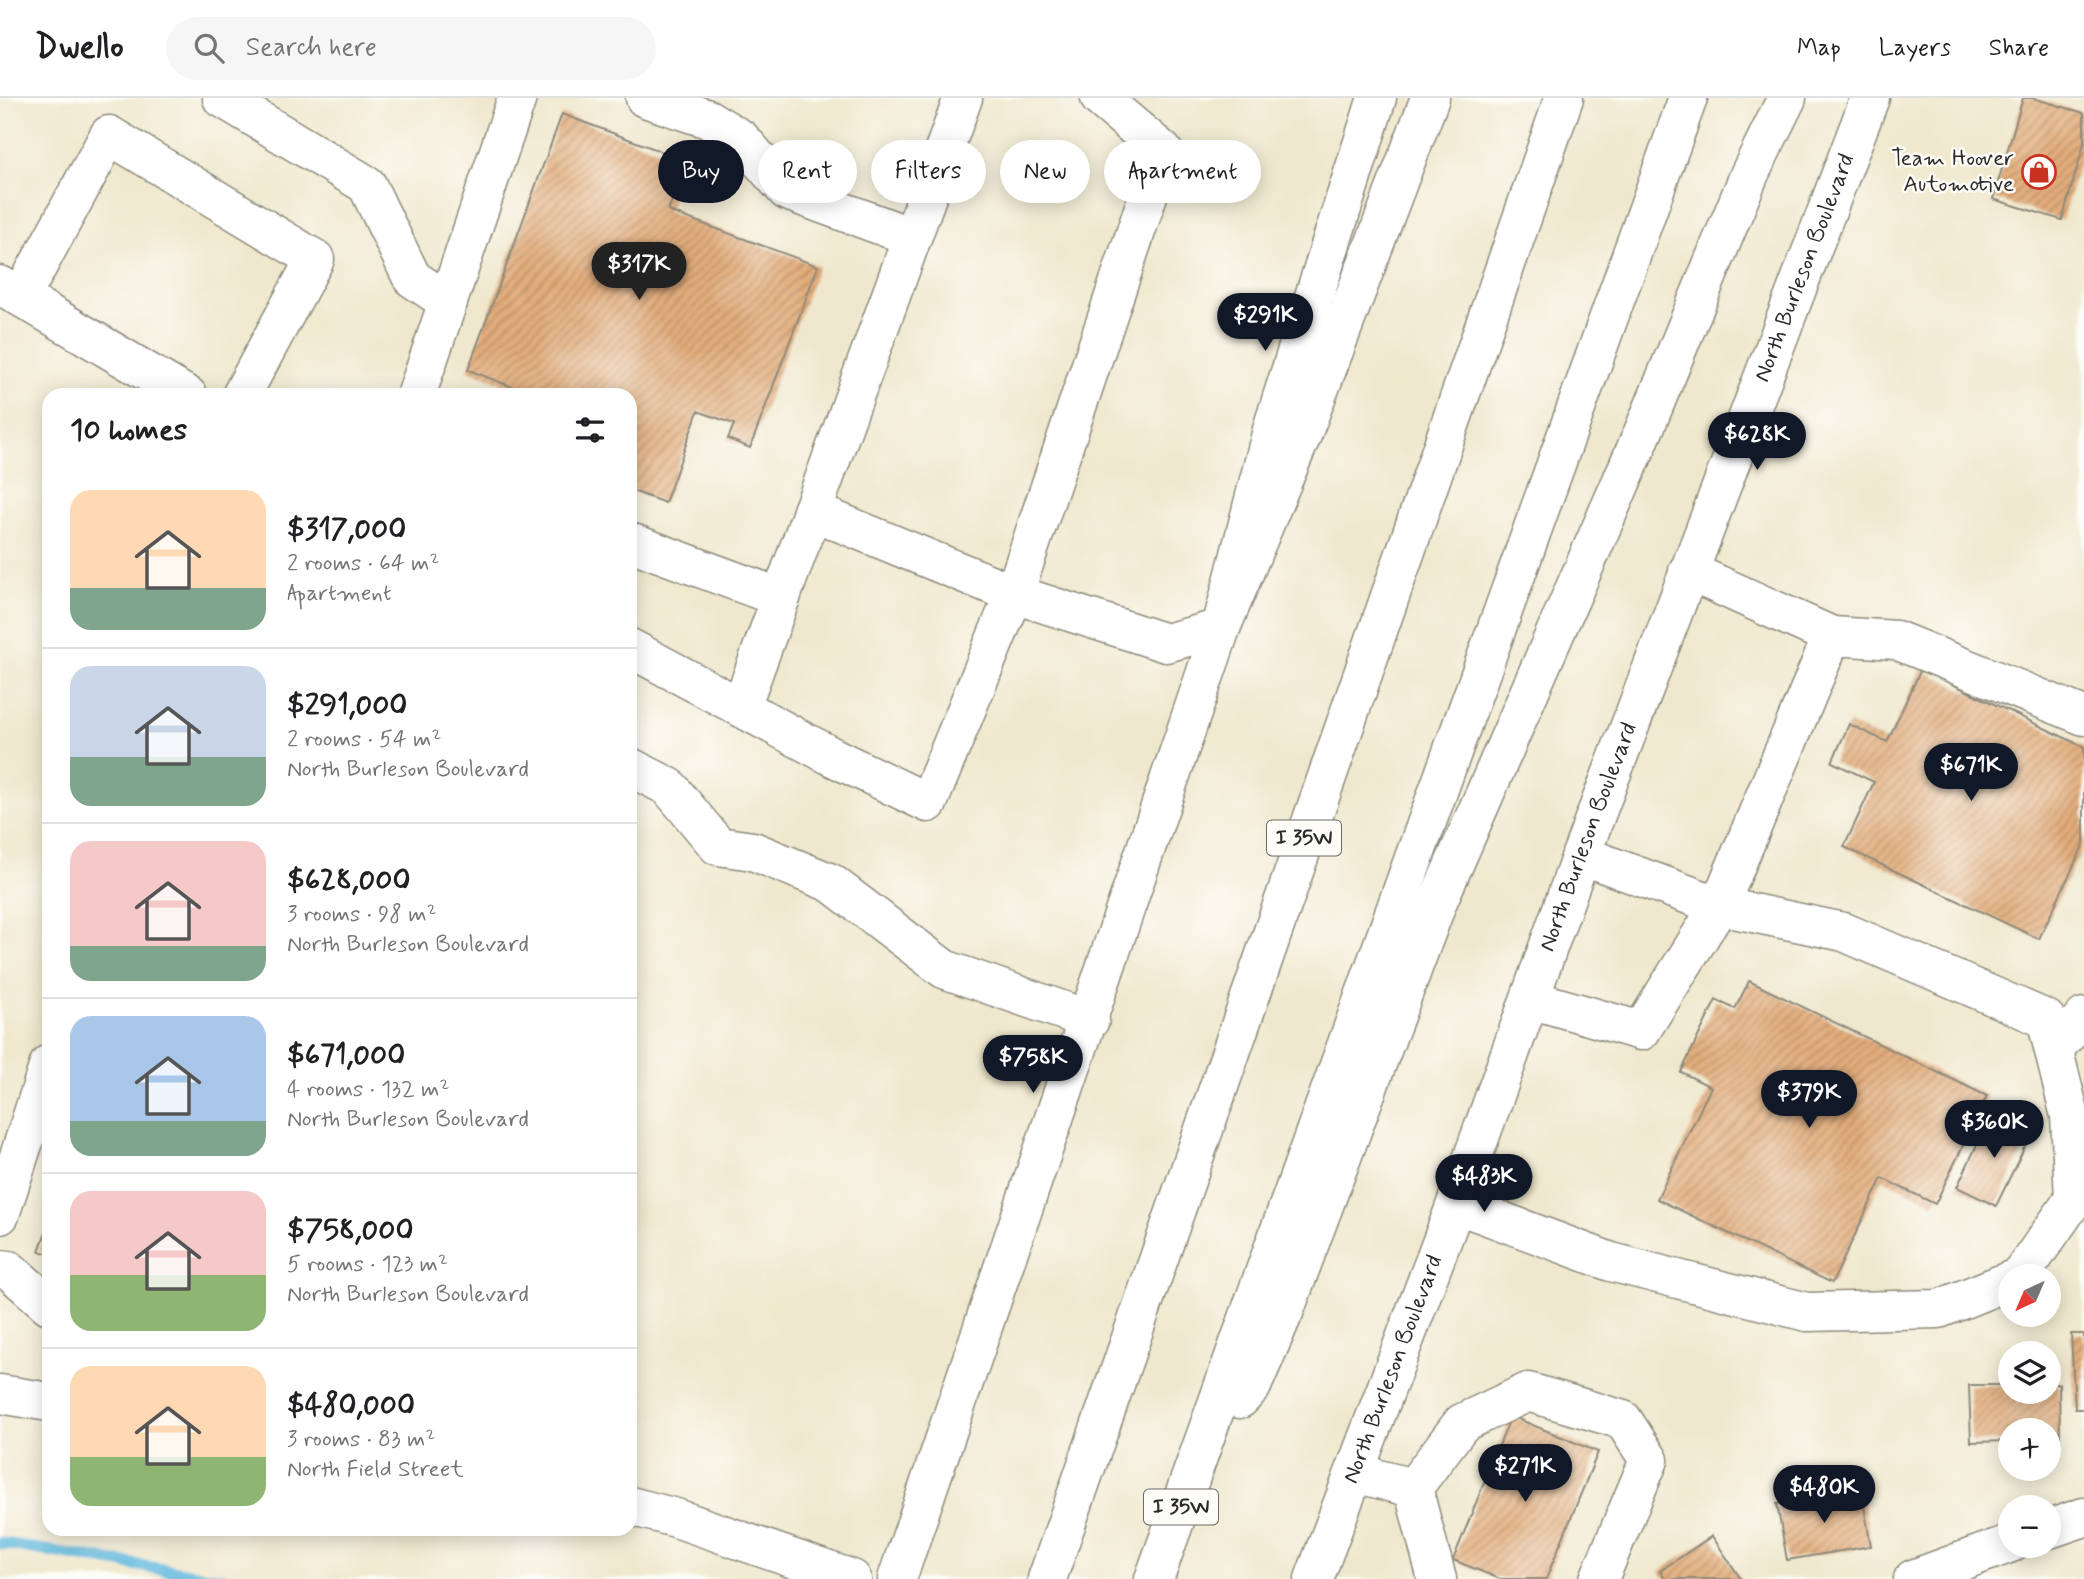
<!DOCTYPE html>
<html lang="en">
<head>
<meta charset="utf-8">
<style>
  body { margin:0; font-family:Mynerve,sans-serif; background:#f6f6f6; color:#202124; height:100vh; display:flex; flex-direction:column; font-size:26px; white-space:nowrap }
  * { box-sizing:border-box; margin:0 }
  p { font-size:23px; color:#757577 }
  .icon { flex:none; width:38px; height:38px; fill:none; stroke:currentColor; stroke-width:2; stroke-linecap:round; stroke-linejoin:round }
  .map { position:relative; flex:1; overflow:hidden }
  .panel { position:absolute; left:42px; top:290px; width:595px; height:1148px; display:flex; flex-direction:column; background:#fff; border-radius:21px; box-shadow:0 4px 18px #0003 }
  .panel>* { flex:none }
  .banner { position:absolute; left:658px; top:42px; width:665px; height:63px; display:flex; gap:14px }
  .needle { width:46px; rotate:224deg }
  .tools { position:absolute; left:1998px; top:1166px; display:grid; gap:14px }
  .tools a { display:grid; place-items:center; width:63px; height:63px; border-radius:50%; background:#fff; box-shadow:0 4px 18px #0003; font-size:35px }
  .price { position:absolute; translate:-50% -60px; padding:0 16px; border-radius:24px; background:#111827; color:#fff; font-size:23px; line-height:46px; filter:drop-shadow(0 2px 4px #0008) }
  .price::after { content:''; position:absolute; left:50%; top:42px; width:21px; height:16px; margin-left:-10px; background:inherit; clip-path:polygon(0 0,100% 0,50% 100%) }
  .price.current { background:#222; color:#fff }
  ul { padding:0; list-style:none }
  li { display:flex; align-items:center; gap:21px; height:175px; padding:0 28px }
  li+li { border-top:2px solid #e0e0e0 }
  li span { display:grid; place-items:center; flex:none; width:196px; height:140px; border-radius:21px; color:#555 }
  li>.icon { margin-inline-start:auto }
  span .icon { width:84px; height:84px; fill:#fffc; stroke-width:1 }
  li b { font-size:30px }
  h2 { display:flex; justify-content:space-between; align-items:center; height:84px; padding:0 28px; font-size:30px }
  .chip { padding:0 24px; border-radius:32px; background:#fff; box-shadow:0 4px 18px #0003; font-size:24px; line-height:63px }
  .chip.current { background:#111827; color:#fff }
  header { display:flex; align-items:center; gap:42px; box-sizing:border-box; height:98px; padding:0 35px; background:#fff; border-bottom:2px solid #e0e0e0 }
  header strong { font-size:33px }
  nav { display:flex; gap:38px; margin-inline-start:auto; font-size:24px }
  .search { width:490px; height:63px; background:#f6f6f6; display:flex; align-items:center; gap:18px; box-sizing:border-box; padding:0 24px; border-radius:38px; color:#757577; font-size:26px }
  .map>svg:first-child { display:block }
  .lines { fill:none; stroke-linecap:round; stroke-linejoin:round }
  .stream { stroke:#60b8dd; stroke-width:12 }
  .building { fill:url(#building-hatch) }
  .minor-casing { stroke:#8e8a7c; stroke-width:41 }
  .major-casing { stroke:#8e8a7c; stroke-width:41 }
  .highway-casing { stroke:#8e8a7c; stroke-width:41 }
  .minor { stroke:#fff; stroke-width:38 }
  .major { stroke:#fff; stroke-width:38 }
  .highway { stroke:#fff; stroke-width:38 }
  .labels { text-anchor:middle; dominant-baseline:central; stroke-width:5; stroke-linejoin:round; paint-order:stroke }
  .shield { fill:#fdfcf7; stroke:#6a6a68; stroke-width:2 }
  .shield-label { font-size:21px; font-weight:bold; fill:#2b2b2b }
  .poi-label { font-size:23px; fill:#2b2b2b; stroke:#fdfcf7; text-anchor:end }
  .street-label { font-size:23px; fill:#2b2b2b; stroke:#fdfcf7 }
</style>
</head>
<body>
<header>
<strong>Dwello</strong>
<div class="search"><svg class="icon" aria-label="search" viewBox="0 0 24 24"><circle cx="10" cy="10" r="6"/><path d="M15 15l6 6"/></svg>Search here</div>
<nav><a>Map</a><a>Layers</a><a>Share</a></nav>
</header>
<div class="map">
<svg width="2084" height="1481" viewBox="0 0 2084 1481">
  <defs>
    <pattern id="building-hatch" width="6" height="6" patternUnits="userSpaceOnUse" patternTransform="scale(1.75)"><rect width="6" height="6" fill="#e3ad7b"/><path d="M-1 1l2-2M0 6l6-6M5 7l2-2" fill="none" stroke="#b88d65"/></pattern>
  </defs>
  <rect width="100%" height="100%" fill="#fdfcf7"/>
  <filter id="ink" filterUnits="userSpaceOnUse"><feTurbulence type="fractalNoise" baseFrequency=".0143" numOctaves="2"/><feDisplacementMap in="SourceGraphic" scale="14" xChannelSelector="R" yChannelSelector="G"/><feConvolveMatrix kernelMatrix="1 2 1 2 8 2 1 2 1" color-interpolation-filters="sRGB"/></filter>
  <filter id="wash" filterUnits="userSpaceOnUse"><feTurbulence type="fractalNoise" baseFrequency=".00686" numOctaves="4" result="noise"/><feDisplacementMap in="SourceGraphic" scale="28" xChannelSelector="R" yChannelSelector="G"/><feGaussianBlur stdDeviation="1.57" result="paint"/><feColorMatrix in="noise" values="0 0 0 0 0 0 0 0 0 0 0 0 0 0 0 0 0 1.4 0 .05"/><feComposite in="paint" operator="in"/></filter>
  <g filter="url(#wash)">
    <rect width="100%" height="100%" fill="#f0e8ce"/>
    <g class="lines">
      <path class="stream" d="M0,1445l223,36"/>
    </g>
    <g id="blocks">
      <g class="building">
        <path d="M2023,0h10l51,15v31l-22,76 -69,-21z"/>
        <path d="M562,16l125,47 -19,50 150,55 -68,182 -22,-9 6,-15 -36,-13 -33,92 -35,-13v-94h-94l-68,-26z"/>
        <path d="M1921,571l163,78v97l-45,95 -195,-92 30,-65 -42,-20 17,-38 38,18z"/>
        <path d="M1749,883l238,115 -52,108 -53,-26 -50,105 -175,-84 54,-112 -30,-15 35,-72 19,9z"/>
        <path d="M1991,1017l40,19 -35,72 -39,-19z"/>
        <path d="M49,1126v30l-10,-3z"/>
        <path d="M2071,1236h13v75h-9z"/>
        <path d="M2049,1286h10l1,57h-11v-11h-38v11l-40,1 -2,-57h42v6h38z"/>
        <path d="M1511,1318l87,36 -52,127h-46l-47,-19z"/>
        <path d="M1861,1392l10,56 -84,14 -10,-56z"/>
        <path d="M1712,1438l29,43h-76l-5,-8z"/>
      </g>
    </g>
  </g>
  <g filter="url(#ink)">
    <use href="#blocks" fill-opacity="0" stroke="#8e8a7c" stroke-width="2"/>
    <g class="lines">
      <g class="minor-casing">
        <g id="minor">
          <path d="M222,0l145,87 45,93 36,24"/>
          <path d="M645,0l63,21 33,20 46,52 125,46"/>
          <path d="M0,187l188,111"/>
          <path d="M21,199l88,-162 206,124 -74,137"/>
          <path d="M416,298l101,-298"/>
          <path d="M812,413l202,83 152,49 55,-15"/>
          <path d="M630,444l151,56"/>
          <path d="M1688,473l144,65"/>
          <path d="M630,550l203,109 95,46 86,-209 149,-443 -63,-53"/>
          <path d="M741,609l222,-609"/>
          <path d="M630,669l39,20 49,59 35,5 78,32 113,86 146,51"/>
          <path d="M1581,757l138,51 125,26 202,87 24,97 4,83 -54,77"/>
          <path d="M1530,901l111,32 78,-125 113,-270 64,4 188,76"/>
          <path d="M2054,950l30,-31"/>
          <path d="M1456,1106l155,58 196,50 132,-3 72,-29"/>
          <path d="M0,1117l49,-151"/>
          <path d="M0,1171l9,1 40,35"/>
          <path d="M0,1296l49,8"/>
          <path d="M1355,1375l58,15"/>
          <path d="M1413,1390l49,-65 66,-31 95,28 26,40 -50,119"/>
          <path d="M1413,1390l24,91"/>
          <path d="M630,1408l46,12 176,61"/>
          <path d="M2049,1431l35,-12"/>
          <path d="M1913,1481l98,-36"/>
        </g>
      </g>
      <g class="major-casing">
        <g id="major">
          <path d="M897,1481l324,-951 52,-202 104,-328"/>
          <path id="s1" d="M1314,1481l142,-375 136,-379 278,-727"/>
        </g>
      </g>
      <g class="highway-casing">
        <g id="highway">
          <path d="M1221,530l81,-193 128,-337"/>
          <path d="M1240,1301l12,-13 32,-74 154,-411 206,-471 106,-257 37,-75"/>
          <path d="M1047,1481l517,-1481"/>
          <path d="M1154,1481l534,-1481"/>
        </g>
      </g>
      <use href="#minor" class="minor"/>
      <use href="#major" class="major"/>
      <use href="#highway" class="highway"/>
    </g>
  </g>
  <defs>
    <g id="shop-ring" transform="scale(1.75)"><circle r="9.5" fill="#fdfcf7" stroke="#c8321e" stroke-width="1.5"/><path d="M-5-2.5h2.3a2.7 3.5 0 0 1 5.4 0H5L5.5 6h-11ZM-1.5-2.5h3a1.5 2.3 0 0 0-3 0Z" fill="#c8321e"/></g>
  </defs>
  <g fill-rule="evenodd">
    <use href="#shop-ring" x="2039" y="74"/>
  </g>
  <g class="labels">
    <g class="shield">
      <rect x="1267" y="722.5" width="74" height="35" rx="5"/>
      <rect x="1144" y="1391.5" width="74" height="35" rx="5"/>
    </g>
    <g class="shield-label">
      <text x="1304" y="740">I 35W</text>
      <text x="1181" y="1409">I 35W</text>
    </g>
    <g class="poi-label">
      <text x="2014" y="61">Team Hoover<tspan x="2014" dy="26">Automotive</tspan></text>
    </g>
    <g class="street-label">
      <text stroke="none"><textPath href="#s1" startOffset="1400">North Burleson Boulevard</textPath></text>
      <text stroke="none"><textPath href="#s1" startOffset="791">North Burleson Boulevard</textPath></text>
      <text stroke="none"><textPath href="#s1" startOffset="224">North Burleson Boulevard</textPath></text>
    </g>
  </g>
</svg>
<div class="tools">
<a><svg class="needle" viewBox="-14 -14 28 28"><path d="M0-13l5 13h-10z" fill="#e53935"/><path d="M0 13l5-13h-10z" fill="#757577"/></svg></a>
<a><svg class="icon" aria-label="layers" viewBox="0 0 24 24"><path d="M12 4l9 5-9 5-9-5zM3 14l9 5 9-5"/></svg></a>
<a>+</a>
<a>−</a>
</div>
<b class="price current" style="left:639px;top:204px">$317K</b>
<b class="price" style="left:1265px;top:255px">$291K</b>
<b class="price" style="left:1757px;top:374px">$628K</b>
<b class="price" style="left:1971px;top:705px">$671K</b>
<b class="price" style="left:1033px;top:997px">$758K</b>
<b class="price" style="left:1809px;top:1032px">$379K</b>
<b class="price" style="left:1994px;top:1062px">$360K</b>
<b class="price" style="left:1484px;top:1116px">$483K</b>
<b class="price" style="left:1525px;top:1406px">$271K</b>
<b class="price" style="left:1824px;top:1427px">$480K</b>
<div class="banner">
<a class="chip current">Buy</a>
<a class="chip">Rent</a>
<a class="chip">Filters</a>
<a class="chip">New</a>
<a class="chip">Apartment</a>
</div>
<section class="panel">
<h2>10 homes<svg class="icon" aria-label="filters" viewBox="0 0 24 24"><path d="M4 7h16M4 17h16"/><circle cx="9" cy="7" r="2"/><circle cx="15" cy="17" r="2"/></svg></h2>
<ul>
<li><span style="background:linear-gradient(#ffd9b3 70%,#7fa58c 0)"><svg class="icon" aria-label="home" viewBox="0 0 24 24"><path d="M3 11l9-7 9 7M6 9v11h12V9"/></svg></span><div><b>$317,000</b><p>2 rooms · 64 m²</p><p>Apartment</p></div></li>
<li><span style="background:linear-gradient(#c9d6e8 65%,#7fa58c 0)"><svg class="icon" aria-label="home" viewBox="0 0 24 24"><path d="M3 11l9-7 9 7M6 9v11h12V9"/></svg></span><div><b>$291,000</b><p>2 rooms · 54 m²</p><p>North Burleson Boulevard</p></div></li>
<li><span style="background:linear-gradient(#f6c9c9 75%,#7fa58c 0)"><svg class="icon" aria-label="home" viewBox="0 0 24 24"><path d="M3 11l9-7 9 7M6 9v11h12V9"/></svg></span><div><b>$628,000</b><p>3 rooms · 98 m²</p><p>North Burleson Boulevard</p></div></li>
<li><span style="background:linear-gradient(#a9c7e8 75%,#7fa58c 0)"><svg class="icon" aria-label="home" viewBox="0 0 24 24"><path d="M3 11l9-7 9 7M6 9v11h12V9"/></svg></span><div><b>$671,000</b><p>4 rooms · 132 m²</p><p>North Burleson Boulevard</p></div></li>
<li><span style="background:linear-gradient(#f6c9c9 60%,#8fb573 0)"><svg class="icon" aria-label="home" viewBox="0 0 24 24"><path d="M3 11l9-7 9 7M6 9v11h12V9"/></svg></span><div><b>$758,000</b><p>5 rooms · 123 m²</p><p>North Burleson Boulevard</p></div></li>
<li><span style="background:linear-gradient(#ffd9b3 65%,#8fb573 0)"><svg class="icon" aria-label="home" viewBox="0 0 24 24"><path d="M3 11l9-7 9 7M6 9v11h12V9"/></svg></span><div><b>$480,000</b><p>3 rooms · 83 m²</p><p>North Field Street</p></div></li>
</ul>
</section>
</div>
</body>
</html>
